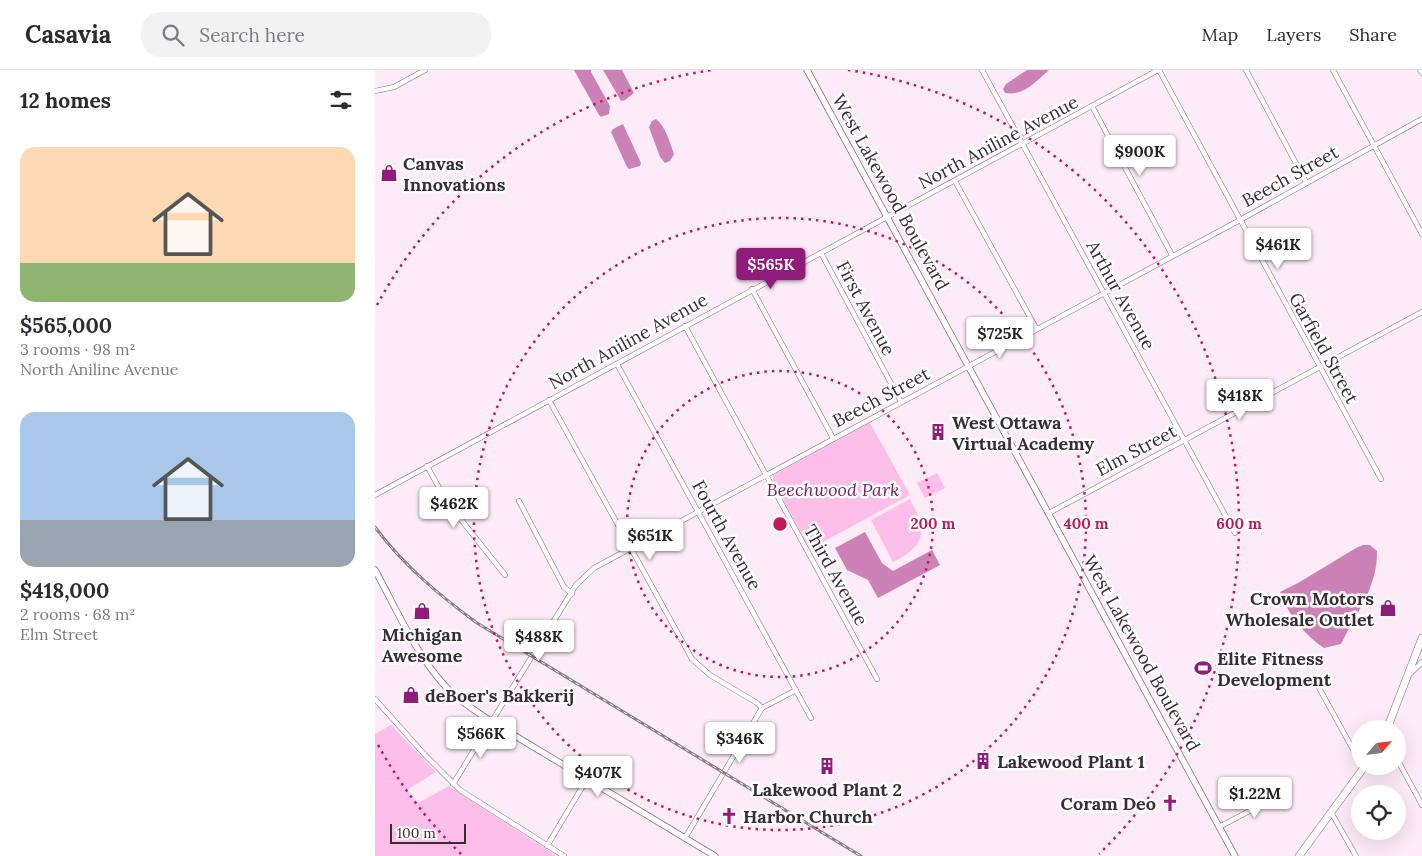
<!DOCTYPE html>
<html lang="en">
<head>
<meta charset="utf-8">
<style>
  body { margin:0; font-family:Lora,serif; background:#f2f2f3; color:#2b2b33; height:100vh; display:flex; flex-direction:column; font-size:19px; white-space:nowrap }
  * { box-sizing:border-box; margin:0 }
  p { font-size:16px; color:#7c7c81 }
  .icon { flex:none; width:28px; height:28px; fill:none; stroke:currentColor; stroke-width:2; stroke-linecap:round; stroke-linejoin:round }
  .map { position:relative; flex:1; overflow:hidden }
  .side { display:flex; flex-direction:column; background:#fff; width:375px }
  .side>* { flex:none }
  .needle { width:32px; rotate:62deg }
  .controls { position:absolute; left:976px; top:650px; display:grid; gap:10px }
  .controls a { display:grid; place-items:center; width:55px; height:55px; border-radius:50%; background:#fff; box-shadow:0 5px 20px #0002; font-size:25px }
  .scale { position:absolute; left:15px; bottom:12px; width:76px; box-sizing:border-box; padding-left:5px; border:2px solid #382d35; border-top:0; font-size:14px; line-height:18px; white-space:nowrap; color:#382d35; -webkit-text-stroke:4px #fefefe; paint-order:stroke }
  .price { position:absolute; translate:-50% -42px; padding:0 11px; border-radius:5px; background:#fff; color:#222; font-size:16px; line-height:32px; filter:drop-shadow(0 1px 2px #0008) }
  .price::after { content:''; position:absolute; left:50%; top:30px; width:15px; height:11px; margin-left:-8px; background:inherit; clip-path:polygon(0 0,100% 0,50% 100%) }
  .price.active { background:#911b7a; color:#fff }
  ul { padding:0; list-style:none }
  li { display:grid; align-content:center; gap:10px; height:265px; padding:0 20px }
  li span { display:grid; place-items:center; height:155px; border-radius:15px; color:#555 }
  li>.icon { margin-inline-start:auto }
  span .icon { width:90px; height:90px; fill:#fffc; stroke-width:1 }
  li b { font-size:21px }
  h2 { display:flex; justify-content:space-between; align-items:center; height:60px; padding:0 20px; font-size:21px }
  header { display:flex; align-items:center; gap:30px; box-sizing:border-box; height:70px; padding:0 25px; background:#fff; border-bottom:1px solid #e1e1e2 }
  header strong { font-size:24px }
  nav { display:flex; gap:28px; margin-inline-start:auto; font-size:18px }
  .search { width:350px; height:45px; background:#f2f2f3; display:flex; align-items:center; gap:12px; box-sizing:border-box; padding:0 18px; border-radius:20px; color:#7c7c81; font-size:19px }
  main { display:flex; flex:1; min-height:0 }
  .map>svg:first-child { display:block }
  .green { fill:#fdbfea }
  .water { fill:#cc82b7 }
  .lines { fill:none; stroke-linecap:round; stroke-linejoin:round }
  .minor-casing { stroke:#876d7f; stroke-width:5.5 }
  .tertiary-casing { stroke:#876d7f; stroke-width:7 }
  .secondary-casing { stroke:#876d7f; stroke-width:8 }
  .minor { stroke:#fff; stroke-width:4.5 }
  .tertiary { stroke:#fff; stroke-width:5.5 }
  .secondary { stroke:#fff; stroke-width:7 }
  .rail-casing { stroke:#8a7d86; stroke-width:3 }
  .rail { stroke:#fefefe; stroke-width:1; stroke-dasharray:4; stroke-linecap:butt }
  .ring { fill:none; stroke:#c2185b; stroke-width:2.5; stroke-dasharray:2.5 5 }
  .labels { text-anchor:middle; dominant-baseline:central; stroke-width:5; stroke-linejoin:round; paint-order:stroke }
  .street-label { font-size:18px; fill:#382d35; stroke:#fefefe }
  .poi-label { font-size:18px; font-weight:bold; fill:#382d35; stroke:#fefefe; text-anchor:start }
  .park-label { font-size:18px; font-style:italic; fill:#751e63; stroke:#fefefe }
  .centre { fill:#c2185b; stroke:#fefefe; stroke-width:2.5 }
  .ring-label { font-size:15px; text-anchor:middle; font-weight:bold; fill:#c2185b; stroke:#fefefe; stroke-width:5; stroke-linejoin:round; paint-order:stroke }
</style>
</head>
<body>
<header>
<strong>Casavia</strong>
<div class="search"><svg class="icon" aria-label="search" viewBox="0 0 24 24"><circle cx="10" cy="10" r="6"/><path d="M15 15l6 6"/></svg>Search here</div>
<nav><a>Map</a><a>Layers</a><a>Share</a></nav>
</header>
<main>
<section class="side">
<h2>12 homes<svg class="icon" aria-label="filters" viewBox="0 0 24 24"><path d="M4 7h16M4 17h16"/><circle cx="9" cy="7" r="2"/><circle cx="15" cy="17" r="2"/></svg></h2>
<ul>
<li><span style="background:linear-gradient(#ffd9b3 75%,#8fb573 0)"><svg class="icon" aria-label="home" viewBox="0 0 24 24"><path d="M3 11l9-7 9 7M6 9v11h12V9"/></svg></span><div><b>$565,000</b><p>3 rooms · 98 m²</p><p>North Aniline Avenue</p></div></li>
<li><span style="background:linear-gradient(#a9c7e8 70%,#9aa5b1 0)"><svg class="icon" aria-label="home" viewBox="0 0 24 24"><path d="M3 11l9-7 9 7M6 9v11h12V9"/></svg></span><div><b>$418,000</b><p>2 rooms · 68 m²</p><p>Elm Street</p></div></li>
</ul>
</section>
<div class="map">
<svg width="1047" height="786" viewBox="0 0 1047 786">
  <rect width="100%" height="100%" fill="#fdebf7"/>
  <g class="green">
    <path d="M494,351l41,74 -100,54 -37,-68v-6z"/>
    <path d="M562,403l8,15 -20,10 -8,-15z"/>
    <path d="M535,429c17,31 17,47 -17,63l-22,-42z"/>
    <path d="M16,655l45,47 -29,18 11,13 31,-17 108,70h-182v-122z"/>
  </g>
  <g class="water">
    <path d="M199,0h17v2l19,34 -1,8 -8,3 -2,-2z"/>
    <path d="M228,0h19l12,23 -9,7 -4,1z"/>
    <path d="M652,0h22c-14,12 -24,26 -44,23l-2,-4 3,-5z"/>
    <path d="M281,49c10,8 14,24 18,35l-4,7 -5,2 -5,-6 -11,-30 3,-6z"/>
    <path d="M248,54l18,39 -1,3 -11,3 -2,-2 -16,-35 2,-3z"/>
    <path d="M490,462l17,31 11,8 39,-21 8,15 -62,33 -10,-18 -21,-10 -12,-22z"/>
    <path d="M988,475h7l7,6c1,35 -21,63 -36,93l-17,4c-20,-13 -36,-34 -44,-56l18,-9 58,-35z"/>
  </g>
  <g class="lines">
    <g class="minor-casing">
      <g id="minor">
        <path d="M607,0l253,463"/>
        <path d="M784,0l222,409"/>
        <path d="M871,0l60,112"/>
        <path d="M958,0l89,164"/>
        <path d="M1045,0l2,3"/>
        <path d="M0,21l19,-4 31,-17"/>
        <path d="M717,36l80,149"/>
        <path d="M580,111l81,147"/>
        <path d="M446,183l80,149"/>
        <path d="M377,219l81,149"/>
        <path d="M310,256l192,353"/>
        <path d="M242,294l194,354"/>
        <path d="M174,330l143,259 18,16 47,28 5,5"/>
        <path d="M52,396l20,36 58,73"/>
        <path d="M0,425l783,-425"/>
        <path d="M144,431l45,86 8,7"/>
        <path d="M674,443l373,-201"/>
        <path d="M1036,603l11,-11"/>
        <path d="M943,616l38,69 4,4"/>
        <path d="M0,629l50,56 35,35 104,66"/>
        <path d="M1022,689l25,46"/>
        <path d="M78,714l123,-199 18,-17 646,-348 182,-101"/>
        <path d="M956,742l25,44"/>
        <path d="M844,757l63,-33 4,-1"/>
        <path d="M310,768l77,-130 34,-18"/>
        <path d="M172,776l40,-67"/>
      </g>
    </g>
    <g class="tertiary-casing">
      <g id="tertiary">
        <path d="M432,0l428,786"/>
        <path d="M0,500c21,38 41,85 71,117 13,14 30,24 46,35l223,134"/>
      </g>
    </g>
    <g class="secondary-casing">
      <g id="secondary">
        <path d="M1012,659l35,-91"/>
        <path d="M924,786l66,-90"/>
      </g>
    </g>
    <use href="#minor" class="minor"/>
    <use href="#tertiary" class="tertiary"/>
    <use href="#secondary" class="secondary"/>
    <g class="rail-casing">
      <path id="rail" d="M0,457c28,38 64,68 102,96l384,233"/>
    </g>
    <use href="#rail" class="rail"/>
  </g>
  <g class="ring">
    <circle cx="405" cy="454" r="153"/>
    <circle cx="405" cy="454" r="306"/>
    <path d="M86 784A459 459 0 0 1 2 673M2 235A459 459 0 0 1 337 0M473 0A459 459 0 0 1 724 784"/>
  </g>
  <defs>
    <g id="shop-bare" transform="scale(1.35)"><path d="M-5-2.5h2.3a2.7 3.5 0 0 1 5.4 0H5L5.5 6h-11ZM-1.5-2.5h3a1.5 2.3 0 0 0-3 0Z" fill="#911b7a" stroke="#fefefe" stroke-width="2.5" paint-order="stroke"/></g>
    <g id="building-bare" transform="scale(1.35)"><path d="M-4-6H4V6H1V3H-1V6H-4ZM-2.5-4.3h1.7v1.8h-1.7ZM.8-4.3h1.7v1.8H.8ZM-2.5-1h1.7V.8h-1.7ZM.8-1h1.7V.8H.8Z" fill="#911b7a" stroke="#fefefe" stroke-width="2.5" paint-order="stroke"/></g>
    <g id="stadium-bare" transform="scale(1.35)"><path d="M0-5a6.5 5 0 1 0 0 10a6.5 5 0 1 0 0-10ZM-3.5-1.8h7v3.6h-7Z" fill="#911b7a" stroke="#fefefe" stroke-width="2.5" paint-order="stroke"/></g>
    <g id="church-bare" transform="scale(1.35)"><path d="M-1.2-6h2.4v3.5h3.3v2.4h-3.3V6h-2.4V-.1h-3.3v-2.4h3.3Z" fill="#911b7a" stroke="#fefefe" stroke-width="2.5" paint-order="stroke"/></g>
  </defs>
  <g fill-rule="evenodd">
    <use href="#shop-bare" x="14" y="103"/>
    <use href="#building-bare" x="563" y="362"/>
    <use href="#shop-bare" x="1013" y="538"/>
    <use href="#shop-bare" x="47" y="541"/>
    <use href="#stadium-bare" x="828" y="598"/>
    <use href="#shop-bare" x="36" y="625"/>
    <use href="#building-bare" x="608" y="691"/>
    <use href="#building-bare" x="452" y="696"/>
    <use href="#church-bare" x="795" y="733"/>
    <use href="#church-bare" x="354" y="746"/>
  </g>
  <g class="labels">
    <g class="street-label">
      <text transform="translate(623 72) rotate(-28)">North Aniline Avenue</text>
      <text transform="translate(915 106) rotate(-29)">Beech Street</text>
      <text transform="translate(516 122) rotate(61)">West Lakewood Boulevard</text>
      <text transform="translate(746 225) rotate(61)">Arthur Avenue</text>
      <text transform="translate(491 238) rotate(62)">First Avenue</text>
      <text transform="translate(253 271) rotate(-29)">North Aniline Avenue</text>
      <text transform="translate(949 278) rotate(61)">Garfield Street</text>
      <text transform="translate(506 327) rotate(-28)">Beech Street</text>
      <text transform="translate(761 380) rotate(-28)">Elm Street</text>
      <text transform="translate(352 465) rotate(61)">Fourth Avenue</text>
      <text transform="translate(461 505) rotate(61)">Third Avenue</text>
      <text transform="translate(767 583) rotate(61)">West Lakewood Boulevard</text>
    </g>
    <g class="poi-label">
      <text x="28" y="93">Canvas<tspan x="28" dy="21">Innovations</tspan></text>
      <text x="577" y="352">West Ottawa<tspan x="577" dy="21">Virtual Academy</tspan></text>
      <text x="999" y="528" text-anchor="end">Crown Motors<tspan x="999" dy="21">Wholesale Outlet</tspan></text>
      <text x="47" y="564" text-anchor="middle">Michigan<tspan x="47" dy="21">Awesome</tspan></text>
      <text x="842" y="588">Elite Fitness<tspan x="842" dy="21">Development</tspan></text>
      <text x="50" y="625">deBoer's Bakkerij</text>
      <text x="622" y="691">Lakewood Plant 1</text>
      <text x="452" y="719" text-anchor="middle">Lakewood Plant 2</text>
      <text x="781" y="733" text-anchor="end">Coram Deo</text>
      <text x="368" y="746">Harbor Church</text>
    </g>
    <g class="park-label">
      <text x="458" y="419">Beechwood Park</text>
    </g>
  </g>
  <circle cx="405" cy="454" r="8" class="centre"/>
  <g class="ring-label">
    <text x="558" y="459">200 m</text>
    <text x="711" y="459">400 m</text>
    <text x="864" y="459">600 m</text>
  </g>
</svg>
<div class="controls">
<a><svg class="needle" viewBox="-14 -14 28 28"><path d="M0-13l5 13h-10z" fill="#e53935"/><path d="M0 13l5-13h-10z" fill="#7c7c81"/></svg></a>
<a><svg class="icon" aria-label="locate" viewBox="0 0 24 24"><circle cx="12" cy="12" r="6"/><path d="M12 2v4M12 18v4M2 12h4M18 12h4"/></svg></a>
</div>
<div class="scale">100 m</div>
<b class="price" style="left:765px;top:107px">$900K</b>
<b class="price" style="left:903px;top:200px">$461K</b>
<b class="price active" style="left:396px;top:220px">$565K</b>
<b class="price" style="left:625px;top:289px">$725K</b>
<b class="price" style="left:865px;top:351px">$418K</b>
<b class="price" style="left:79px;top:459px">$462K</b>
<b class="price" style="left:275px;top:491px">$651K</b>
<b class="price" style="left:164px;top:592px">$488K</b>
<b class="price" style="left:106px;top:689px">$566K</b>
<b class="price" style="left:365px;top:694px">$346K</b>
<b class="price" style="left:223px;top:728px">$407K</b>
<b class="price" style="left:880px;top:749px">$1.22M</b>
</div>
</main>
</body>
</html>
